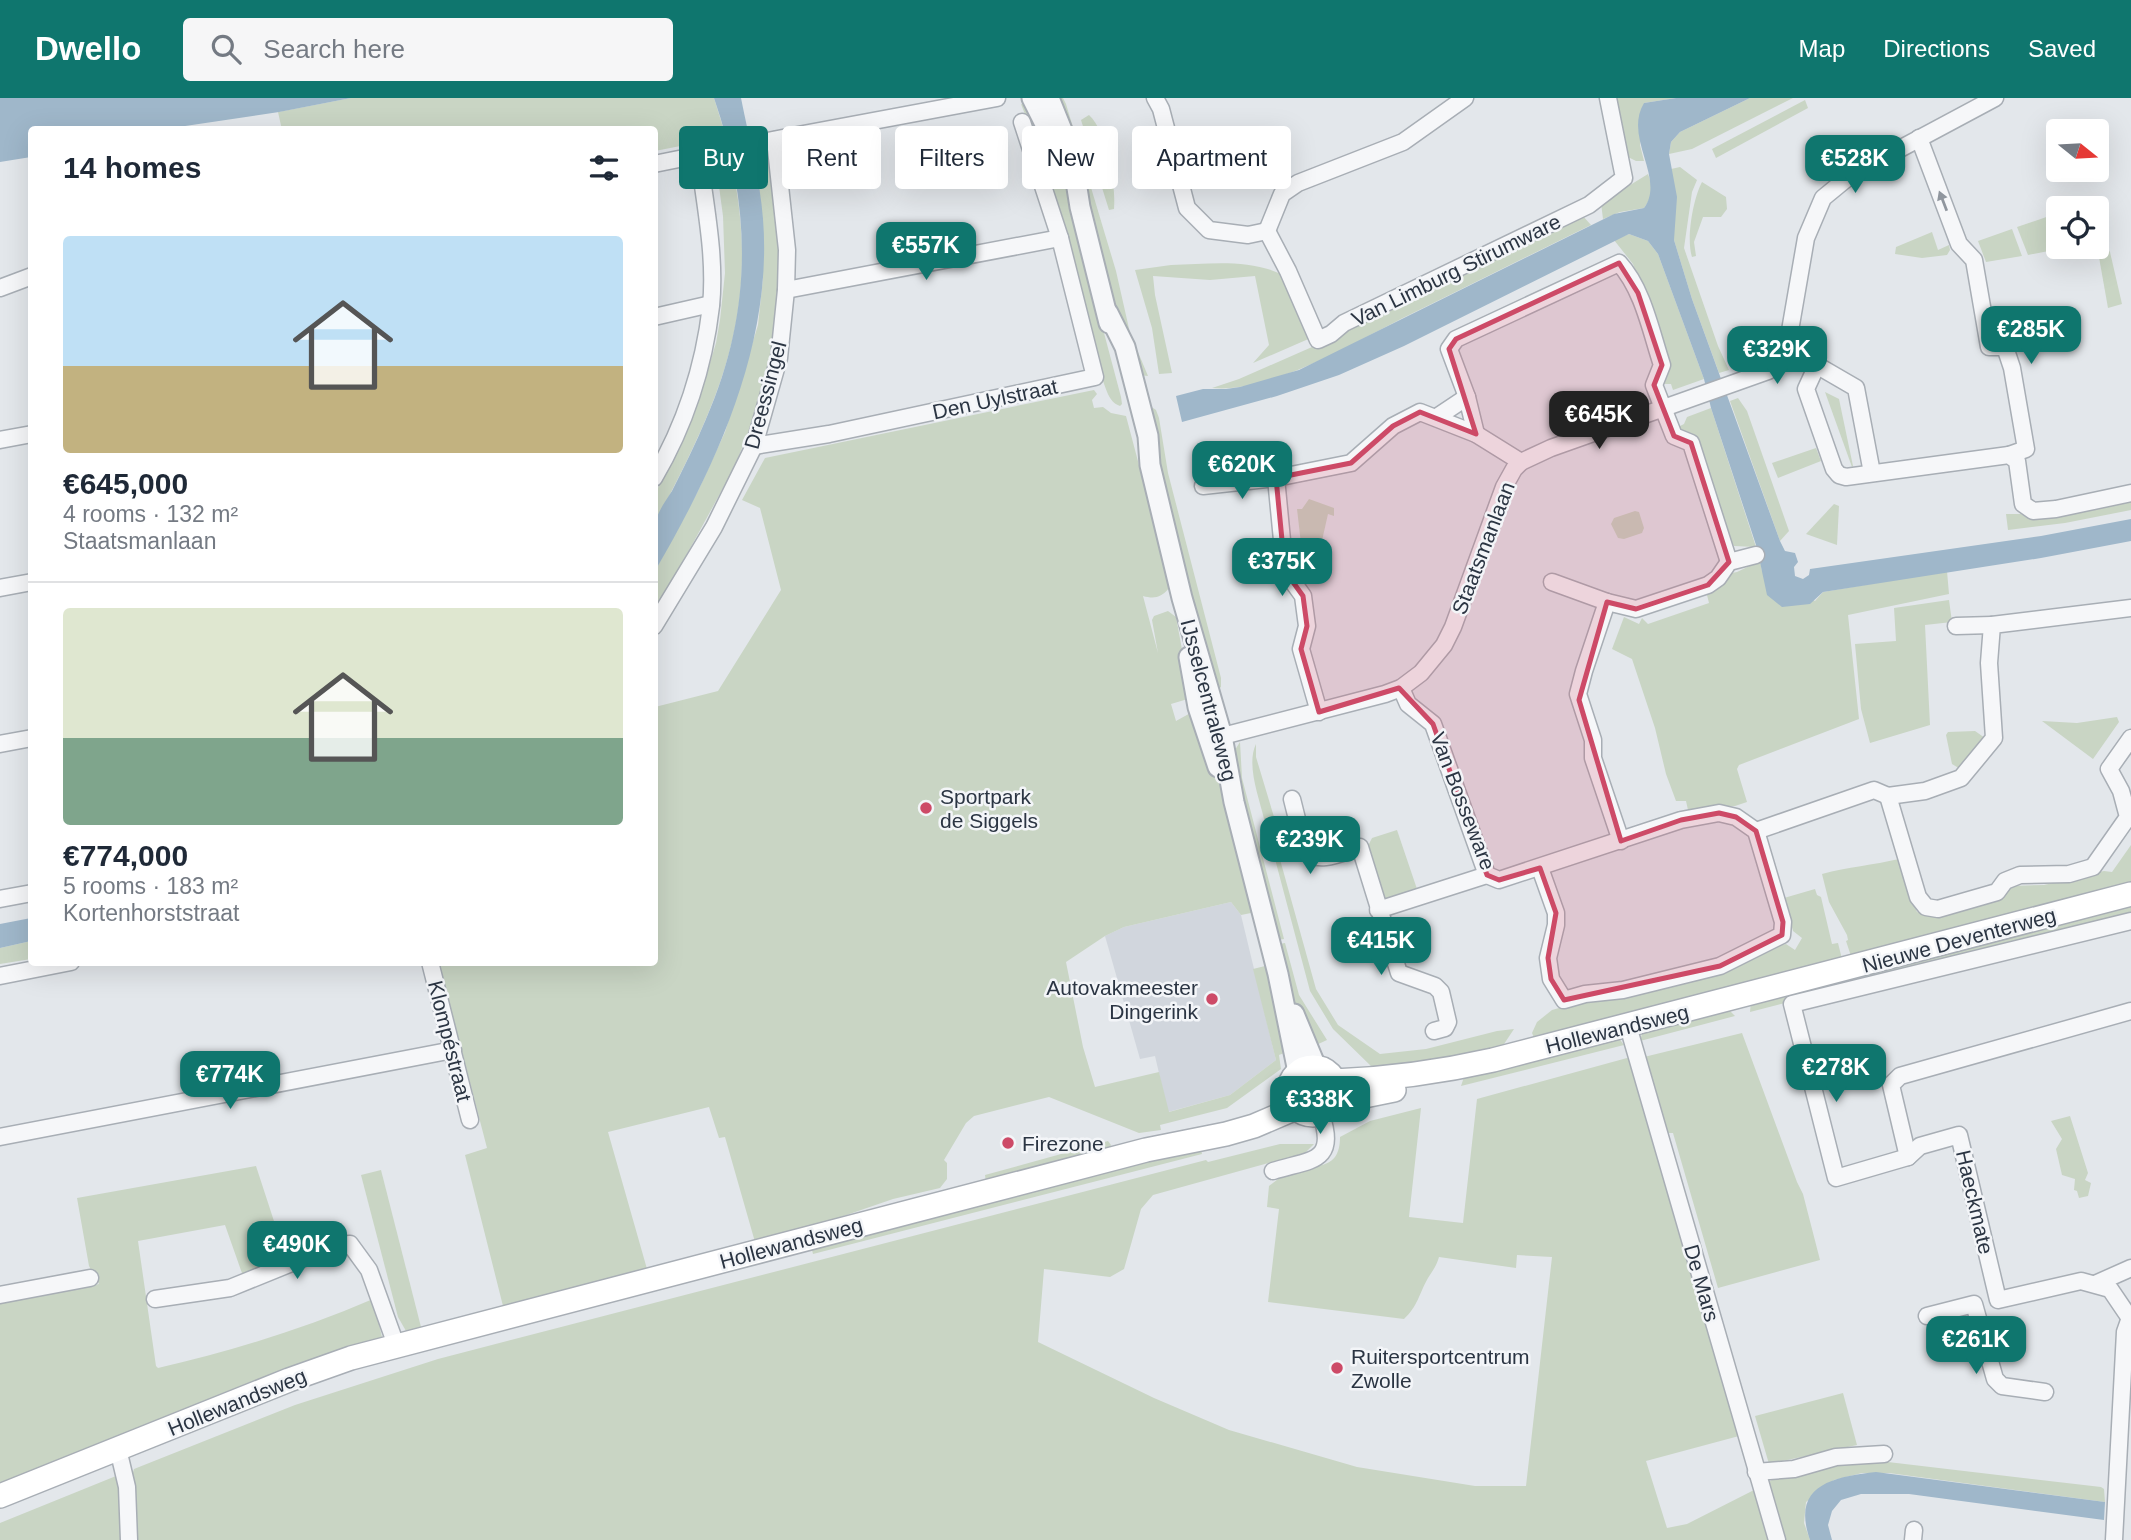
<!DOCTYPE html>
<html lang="en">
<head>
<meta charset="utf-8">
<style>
  body { margin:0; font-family:Helvetica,sans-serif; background:#f6f6f7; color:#1f2937; height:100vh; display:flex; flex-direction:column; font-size:26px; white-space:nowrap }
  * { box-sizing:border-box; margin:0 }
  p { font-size:23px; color:#747a83 }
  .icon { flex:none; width:38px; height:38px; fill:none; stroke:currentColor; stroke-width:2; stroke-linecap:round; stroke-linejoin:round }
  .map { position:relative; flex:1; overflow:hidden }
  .panel { position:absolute; left:28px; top:28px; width:630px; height:840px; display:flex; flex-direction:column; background:#fff; border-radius:7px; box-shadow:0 7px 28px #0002 }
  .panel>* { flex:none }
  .banner { position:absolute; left:679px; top:28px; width:665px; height:63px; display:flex; gap:14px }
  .needle { width:46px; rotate:108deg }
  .fabs { position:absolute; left:2046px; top:21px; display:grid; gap:14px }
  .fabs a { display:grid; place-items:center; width:63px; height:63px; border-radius:7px; background:#fff; box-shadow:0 7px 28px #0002; font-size:35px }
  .price { position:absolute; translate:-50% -60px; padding:0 16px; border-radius:14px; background:#0f766e; color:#fff; font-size:23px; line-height:46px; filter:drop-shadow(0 2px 4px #0008) }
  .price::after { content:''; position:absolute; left:50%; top:42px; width:21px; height:16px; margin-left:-10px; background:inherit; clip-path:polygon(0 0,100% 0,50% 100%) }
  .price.current { background:#222; color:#fff }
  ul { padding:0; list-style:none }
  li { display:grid; align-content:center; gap:14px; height:371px; padding:0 35px }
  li+li { border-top:2px solid #e0e1e3 }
  li span { display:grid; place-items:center; height:217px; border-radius:7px; color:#555 }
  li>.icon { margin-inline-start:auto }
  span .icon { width:126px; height:126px; fill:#fffc; stroke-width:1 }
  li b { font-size:30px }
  h2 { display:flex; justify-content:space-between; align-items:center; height:84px; padding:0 35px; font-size:30px }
  .tag { padding:0 24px; border-radius:7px; background:#fff; box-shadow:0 7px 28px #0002; font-size:24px; line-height:63px }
  .tag.current { background:#0f766e; color:#fff }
  header { display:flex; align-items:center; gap:42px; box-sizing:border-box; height:98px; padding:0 35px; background:#0f766e; color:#fff }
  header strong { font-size:33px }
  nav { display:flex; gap:38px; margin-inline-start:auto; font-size:24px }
  .search { width:490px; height:63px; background:#f6f6f7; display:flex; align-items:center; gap:18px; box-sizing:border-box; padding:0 24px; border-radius:7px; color:#747a83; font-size:26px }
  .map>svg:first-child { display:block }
  .built { fill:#d1d6dd }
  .green { fill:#c9d5c4 }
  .water { fill:#9fb7ca }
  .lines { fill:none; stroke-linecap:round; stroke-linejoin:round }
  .minor-casing { stroke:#a8aeb5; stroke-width:19 }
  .tertiary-casing { stroke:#a8aeb5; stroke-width:23 }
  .secondary-casing { stroke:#a8aeb5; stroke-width:26 }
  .minor { stroke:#f6f7f9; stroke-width:16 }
  .tertiary { stroke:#f6f7f9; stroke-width:19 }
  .secondary { stroke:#fff; stroke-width:23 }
  .oneway { fill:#90969e }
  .marked { fill:#cd4a67; fill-opacity:0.2; stroke:#cd4a67; stroke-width:5; stroke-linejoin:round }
  .poi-dot { fill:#cd4a67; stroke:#f3f5f8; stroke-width:2.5 }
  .labels { text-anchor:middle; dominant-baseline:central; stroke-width:5; stroke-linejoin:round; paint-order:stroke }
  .street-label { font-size:21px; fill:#2b3543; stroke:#f3f5f8 }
  .poi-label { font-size:21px; fill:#2b3543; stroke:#f3f5f8; text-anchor:start }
</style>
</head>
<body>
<header>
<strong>Dwello</strong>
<div class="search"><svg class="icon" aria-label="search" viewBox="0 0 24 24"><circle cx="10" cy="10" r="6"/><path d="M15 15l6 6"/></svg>Search here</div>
<nav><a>Map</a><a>Directions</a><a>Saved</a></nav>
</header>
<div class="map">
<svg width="2131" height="1442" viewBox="0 0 2131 1442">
  <rect width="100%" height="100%" fill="#e3e7eb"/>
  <path class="built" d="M1231,804l10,13 35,145 -46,35 -62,17 -13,-56 -15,3 -35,-123 19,-9z"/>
  <g class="green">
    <path d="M351,0h363l12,39 -71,14 -1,-21h-372l-4,-18z"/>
    <path d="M1054,0h9l3,6 50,167 14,62 18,43 -9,-1 -24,-70 -27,-104z"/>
    <path d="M1614,0h62l-32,5 -4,42 4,16h-8l-10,-5z"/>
    <path d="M1750,0h43l-101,51 -23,5 2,-12 9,-10z"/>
    <path d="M1805,2l3,8 -92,50 -4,-9z"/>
    <path d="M1021,6l7,2 26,47 11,33 56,211 1,7 -2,2c-12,-4 -14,-19 -19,-30l-54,-203 -12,-41 -7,-10z"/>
    <path d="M1089,17c18,16 27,70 25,94l-5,1 -28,-90z"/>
    <path d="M772,55l11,121 -10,82 -16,54 -23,58 -53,97 -26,43v-37l43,-80 27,-59 33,-107 5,-47 -6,-108 -3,-14z"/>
    <path d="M731,63c32,146 -9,235 -76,362v-29l39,-79 22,-72 4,-23 5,-47 -2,-57 -7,-52z"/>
    <path d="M1680,69l17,13 -5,12 -8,56 34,98 11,24 -10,3 -27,-74 -18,-59 -3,-71z"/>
    <path d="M1648,76c5,13 5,22 -4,34l-24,4 -17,7 -2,-16z"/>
    <path d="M1702,84l24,15 1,12 -6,8h-18l-9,25 2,14 -4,1c-6,-18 1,-58 10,-75z"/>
    <path d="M2058,115v34h2l-1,2 -31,6 -11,-28z"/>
    <path d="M1582,117l9,10c-61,30 -121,60 -182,90 -53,26 -138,79 -197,73l27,-9 73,-32c18,-5 31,-17 48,-24 76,-30 148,-71 222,-108z"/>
    <path d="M2012,131l10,27 -36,6 -8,-21z"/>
    <path d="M1932,134l6,18 11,-5 1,5 -3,5 -25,3 -27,-4 1,-7z"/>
    <path d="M1629,136l19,7 10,13 46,125 -31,11 -2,-6h-8l7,-17 -37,-103 -19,-24z"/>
    <path d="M2102,145l8,9 12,52 -14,4 -11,-62z"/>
    <path d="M1171,167c37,-1 78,-7 112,10l30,62 -60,26 16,-18 -14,-69 -45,4 -57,-4 2,19 17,78 -13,1 -7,-46 -17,-58z"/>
    <path d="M1767,241c-3,19 -13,22 -29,29l-9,-17z"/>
    <path d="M1094,292l3,4 -5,6 2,8 9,-1 8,6 15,3 44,166 -1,6c-8,10 -15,11 -26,8l15,57 -6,-33 2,-4 14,-5 8,6 15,81 -20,6 5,17 18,-10 28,79 32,119 -3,4 -10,2 -10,-13 -107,25 -19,9 -39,26 17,85 12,40 64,-15 10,40 61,-17 46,-35 -23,-91 12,-3 5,3 17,83 -8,3 2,14 -54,39 -67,17 1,5 -22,3 -90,-36 -75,19 -8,7 -22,37 3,3v16l-7,9 -47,11 -93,32 -45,11 -30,-105 -6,1 -10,-31 -101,25 39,137 -144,37 -38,-151 22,-7 -48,-185 215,-1 1,-255 63,-16 63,-101 -21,-82 -18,-8 23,-42z"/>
    <path d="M1825,294l14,7 14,67 -1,1z"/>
    <path d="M1738,300l9,13 42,120 -9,10 -50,-140z"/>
    <path d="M1150,308l6,4 3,8 9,55 53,205v9l-6,5 -48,-181z"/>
    <path d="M1711,310l45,139 -22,-1 -3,-6 -35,-99 -18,-14 6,-3 3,-7z"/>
    <path d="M1816,350l5,13 -43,17 -6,-15z"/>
    <path d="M1309,401l25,9v8l-6,-2 -9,40 4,1 -4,19 -15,-4 -7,-61h5z"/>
    <path d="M2131,403v9l-66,13 -57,7 -2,-16h15l10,6z"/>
    <path d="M1834,406l5,2 -2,39 -31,-11z"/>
    <path d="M1635,413l4,1 5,16 -2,5 -18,6 -6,-1 -7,-14 3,-6z"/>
    <path d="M1760,463l2,10 53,30 8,-9 124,-21 2,23 -101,21 11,104 -120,46 -2,4 10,33 -12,4 -47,4 -2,-9h-10l-10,-27 -11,-46 -23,-69 -20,-10 12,-32 15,7 3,-6 6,6 61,-21 -3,-12 21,-17 10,-2z"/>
    <path d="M1949,502l3,22 -27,3 5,100 -60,18 -9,-34 -6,-65 41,-3 -2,-33z"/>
    <path d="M2117,619l2,5 -26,37 -51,-38 35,2z"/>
    <path d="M1975,633l10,7 -23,32 -10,-6 -6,-29 2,-3z"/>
    <path d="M1240,644l2,36 42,161 -6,1 -42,-163 -3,-24z"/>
    <path d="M1256,646v13l18,60 -3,2 1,5 -6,-1 -2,-4c-5,-22 -18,-54 -8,-75z"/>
    <path d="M1271,729l45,162 22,36 42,29 46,-5 71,-18 17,-2 -14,21 -128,24v-7l-39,-38 -23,-38 -43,-162z"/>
    <path d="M1397,732l21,62 -23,7h-10l-4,-4 -14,-47 5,-10z"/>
    <path d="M2131,747v41l-280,70 -5,-15 2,-1 -1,-5 -18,-33 -7,-28c26,-7 51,-9 77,-15l18,53 15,5 68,-20 10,-11 34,-1 60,-14 8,1z"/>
    <path d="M1815,791l2,6 4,2 11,47 6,-1 4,16 -307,81 -3,-7 5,-11 15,-12 227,-64 7,-2 9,6 7,-12 -9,-7 -9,-33z"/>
    <path d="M2131,806v11l-381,97 1,-10z"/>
    <path d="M31,843v18l-31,5v-16z"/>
    <path d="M1285,845l14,52 28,45 -13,6 -18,-40 -17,-62z"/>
    <path d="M1727,910l8,8 -95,25 3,-11z"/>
    <path d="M1742,935l55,149 6,12 17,66 -102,28 -45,-155h-6l-23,-76z"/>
    <path d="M1618,939l6,8 -163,41 3,-9z"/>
    <path d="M1627,960l3,1 109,377 -93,25 21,67 20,-4 71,-36 14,52h-1638l-3,-62 3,-9 161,-64 143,-46 768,-199 2,2 72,-18h34l-9,9 -152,42 -12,14 -17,60 -14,8 -66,-8 -6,73 116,56 75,32 128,37 118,19h51l26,-229 -35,-2 -1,13 -77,-11c-3,10 -6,13 -11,21 -9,16 -10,28 -24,41l-136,-17 11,-93 -12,-2 2,-21c6,-4 12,-10 18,-13 26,-10 53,0 53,-36l30,-16 51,-13 -12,109 54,6 14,-124z"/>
    <path d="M2070,1018l18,57 -3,7 6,3 -3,13 -9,2 -2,-7 -3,-1 1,-11 -13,-4 -6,-26 6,-10 -11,-18z"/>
    <path d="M1108,1043l3,4 -3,6 -122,32 -1,-8z"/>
    <path d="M1200,1047l2,9 -389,100 -1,-4 2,-4z"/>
    <path d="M256,1068l31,95 -44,15 -18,-51 -87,16 18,125 2,2c74,-17 145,-39 215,-69l9,38 -382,149v-184l99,-18 -10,-18 -12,-68z"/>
    <path d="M381,1072l40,157 -15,4 -8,-14 -37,-142z"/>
    <path d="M1843,1295l14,52 -88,19 -14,-48z"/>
    <path d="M1871,1362l230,27 3,2 1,13 -216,-29h-27l-28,7 -28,22 -2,21 6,17h-29l-17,-56c32,-17 71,-19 107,-24z"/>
    <path d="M116,1378l2,3 6,61h-124v-17z"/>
  </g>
  <g class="water">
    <path d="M0,0h351l-72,14 -114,17 -133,1 -1,27 -31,5z"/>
    <path d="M714,0h27c8,41 19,80 22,121 10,125 -47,247 -108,352 0,-14 -3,-33 0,-47 2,-11 11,-24 17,-33 12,-24 24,-48 34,-72 47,-108 46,-211 8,-321z"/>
    <path d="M1676,0h74l-70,34 -9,10 -2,12 8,43 -3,43 18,59 88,242 5,10 10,2 3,9 -4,5 1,9 8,3 6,-4 1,-6 231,-33 90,-17v22l-90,17 -218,34 -13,12 -28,3 -15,-12 -10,-47 -46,-140 -7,-29 -46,-125 -10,-13 -19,-7 -225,112 -65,29 -62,21 -95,26 -6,-26 27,-7h23l14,-2 59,-17 315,-156 30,-6c22,-30 -21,-70 0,-105z"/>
    <path d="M31,820v23l-31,7v-24z"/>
    <path d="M1876,1374l229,30 -1,18 -195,-26h-48l-20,6 -9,11 -4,14 4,15h-22c-19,-54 21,-63 66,-68z"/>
  </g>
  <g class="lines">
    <g class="minor-casing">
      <g id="minor">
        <path d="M1155,0l6,11 26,99 22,22 39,5 19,-4"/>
        <path d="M1919,40l40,106 15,16 15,87h16l7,21 14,81 -17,6"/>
        <path d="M654,66l144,-29 199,-37"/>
        <path d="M1267,133l21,40 30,69 13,-6 13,-11 245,-118 35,-27 -16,-80"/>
        <path d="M1267,133l15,-37 16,-11 105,-41 62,-44"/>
        <path d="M0,190l32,-12"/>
        <path d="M786,192l274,-52"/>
        <path d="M654,219l57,-13"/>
        <path d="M1787,250l69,40 16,85"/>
        <path d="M1817,267l-11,24 28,80 5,6 7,2 163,-22 8,6 6,43 10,7 23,-2 75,-16"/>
        <path d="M1437,319l30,-20"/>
        <path d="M1476,336l-9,-37 -18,-48 7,-10 163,-76c24,26 32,69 43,102l-8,20 20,51 17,7 38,119"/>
        <path d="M0,342l32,-6"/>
        <path d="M754,348l75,-12 266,-57 -35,-139 -38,-116"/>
        <path d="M654,380c31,-53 50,-112 57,-172 5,-49 -6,-101 -12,-149"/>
        <path d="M1276,380l9,93 18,25 4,30 -6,23 18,63"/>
        <path d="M1203,388l73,-8 75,-15 42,-37 27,-14 56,22 45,28"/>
        <path d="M1552,484l55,20"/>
        <path d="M0,490l32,-6"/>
        <path d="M654,528l60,-99 40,-81 25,-88 7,-68 1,-40 -12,-110"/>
        <path d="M1956,528l36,-1"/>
        <path d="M1401,590l7,16 25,20 54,151 12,5 182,-60 38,-7 17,4 20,14 27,91 -1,13 -62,31 -97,24 -38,4 -21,6 -13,-21 -3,-21 8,-33v-12l-16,-45"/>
        <path d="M1211,641l174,-45 16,-6 20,-15 23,-28 9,-18 51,-140 10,-18 7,-7 30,-14 217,-77 11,-8 8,-15 19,-110 17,-40 28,-23 144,-77"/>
        <path d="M0,646l32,-6"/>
        <path d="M1888,698l30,101 8,10 12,2 59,-17 8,-11 15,-6 49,-1 24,-7 35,-50 -7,-26 -12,-22 22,-31"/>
        <path d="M1888,698l37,-5 36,-13 33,-40 -5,-75 3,-38 139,-17"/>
        <path d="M1292,701l13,52c14,14 38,1 55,-4l39,126 36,13 6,6 7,30 -3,6 -11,3"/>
        <path d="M1756,733l118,-41 14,6"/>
        <path d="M1621,743l-28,-83v-18l-15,-46 6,-23 23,-69 29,7 72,-24 10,-7 11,-16 27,-7"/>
        <path d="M0,801l32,-6"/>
        <path d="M1378,812l109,-35"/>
        <path d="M430,864l40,158"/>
        <path d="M0,878l71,-14"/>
        <path d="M1628,928l149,514"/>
        <path d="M0,1039l453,-87"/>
        <path d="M1908,1059l-17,-72 9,-9 231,-65"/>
        <path d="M1273,1073c39,-12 64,-8 48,-57"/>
        <path d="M2095,1186l36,-16"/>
        <path d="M0,1197l90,-17"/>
        <path d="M155,1201l75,-11 106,-43 14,-1 19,26 27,75"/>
        <path d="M1927,1218l47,-12 21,75 7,7 43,6"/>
        <path d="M2129,1219l-19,-28 -29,-8 -83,19 -39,-165 -39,11 -12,11 -72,21 -44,-174 339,-83"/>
        <path d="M118,1351l9,38 2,53"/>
        <path d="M1756,1374l38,-3 42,-12 48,-3"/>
        <path d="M1913,1442l1,-10"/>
        <path d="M2114,1442l11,-208 6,-17"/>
      </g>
    </g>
    <g class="tertiary-casing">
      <g id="tertiary">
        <path d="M1032,0l26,52"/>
        <path d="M1049,0l17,42 8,29 6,38 29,116"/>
        <path d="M1108,215l17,34 23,89 2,29 32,133 40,138 12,66 44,172 20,98"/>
        <path d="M1189,559l9,50 20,60"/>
        <path d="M1294,916l22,53"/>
      </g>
    </g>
    <g class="secondary-casing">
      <g id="secondary">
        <circle cx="1313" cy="993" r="24"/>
        <path d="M1334,983c54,-2 106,-9 159,-21l638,-166"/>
        <path d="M1335,1004l59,-12"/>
        <path d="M0,1398l289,-116 62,-22 795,-208 80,-16 28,-8 42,-18"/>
      </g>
    </g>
    <use href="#minor" class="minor"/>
    <use href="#tertiary" class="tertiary"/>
    <use href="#secondary" class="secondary"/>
  </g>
  <defs><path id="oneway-solid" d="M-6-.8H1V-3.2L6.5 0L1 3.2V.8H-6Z" transform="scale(1.75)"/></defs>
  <use class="oneway" href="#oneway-solid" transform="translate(1943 103) rotate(-111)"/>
  <path class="marked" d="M1619,165l19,30 24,72 -8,20 20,51 17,7 38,119 -21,23 -72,24 -29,-7 -28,98 42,141 60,-21 38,-7 17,4 20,14 27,91 -1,13 -62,31 -156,34 -13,-21 -3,-21 8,-45 -16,-45 -41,12 -12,-5 -54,-151 -34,-36 -80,24 -18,-63 6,-23 -4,-30 -18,-25 -9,-93 75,-15 42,-37 27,-14 56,22 -27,-85 7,-10z"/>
  <g class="poi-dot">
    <circle cx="926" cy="710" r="7"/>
    <circle cx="1212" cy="901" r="7"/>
    <circle cx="1008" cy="1045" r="7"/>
    <circle cx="1337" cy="1270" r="7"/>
  </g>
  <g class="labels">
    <g class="street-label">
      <text transform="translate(1456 172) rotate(-26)">Van Limburg Stirumware</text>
      <text transform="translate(765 297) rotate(-75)">Dreessingel</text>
      <text transform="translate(995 301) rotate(-12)">Den Uylstraat</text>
      <text transform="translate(1483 450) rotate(-69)">Staatsmanlaan</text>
      <text transform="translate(1209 602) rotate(75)">IJsselcentraleweg</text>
      <text transform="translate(1463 703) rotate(69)">Van Bosseware</text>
      <text transform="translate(1959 842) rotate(-15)">Nieuwe Deventerweg</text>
      <text transform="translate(1617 931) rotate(-14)">Hollewandsweg</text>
      <text transform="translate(450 943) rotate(76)">Klompéstraat</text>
      <text transform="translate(1975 1104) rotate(77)">Haeckmate</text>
      <text transform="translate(791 1145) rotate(-15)">Hollewandsweg</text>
      <text transform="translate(1702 1185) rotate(74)">De Mars</text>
      <text transform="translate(237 1304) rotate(-22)">Hollewandsweg</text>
    </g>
    <g class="poi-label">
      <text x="940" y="698">Sportpark<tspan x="940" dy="24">de Siggels</tspan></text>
      <text x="1198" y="889" text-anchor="end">Autovakmeester<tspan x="1198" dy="24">Dingerink</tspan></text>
      <text x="1022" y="1045">Firezone</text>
      <text x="1351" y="1258">Ruitersportcentrum<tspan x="1351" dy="24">Zwolle</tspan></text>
    </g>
  </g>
</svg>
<div class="fabs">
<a><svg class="needle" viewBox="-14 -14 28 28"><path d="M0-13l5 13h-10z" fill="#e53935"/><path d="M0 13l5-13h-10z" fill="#747a83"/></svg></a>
<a><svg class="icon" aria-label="locate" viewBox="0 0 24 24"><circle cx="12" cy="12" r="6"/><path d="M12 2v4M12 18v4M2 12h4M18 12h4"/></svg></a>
</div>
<b class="price" style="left:1855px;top:97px">€528K</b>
<b class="price" style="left:926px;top:184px">€557K</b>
<b class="price" style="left:2031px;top:268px">€285K</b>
<b class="price" style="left:1777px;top:288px">€329K</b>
<b class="price current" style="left:1599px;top:353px">€645K</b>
<b class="price" style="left:1242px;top:403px">€620K</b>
<b class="price" style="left:1282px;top:500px">€375K</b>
<b class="price" style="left:1310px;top:778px">€239K</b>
<b class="price" style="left:1381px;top:879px">€415K</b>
<b class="price" style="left:1836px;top:1006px">€278K</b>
<b class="price" style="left:230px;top:1013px">€774K</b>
<b class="price" style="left:1320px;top:1038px">€338K</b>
<b class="price" style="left:297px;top:1183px">€490K</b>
<b class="price" style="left:1976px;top:1278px">€261K</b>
<div class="banner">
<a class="tag current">Buy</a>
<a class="tag">Rent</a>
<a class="tag">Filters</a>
<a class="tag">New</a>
<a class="tag">Apartment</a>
</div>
<section class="panel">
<h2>14 homes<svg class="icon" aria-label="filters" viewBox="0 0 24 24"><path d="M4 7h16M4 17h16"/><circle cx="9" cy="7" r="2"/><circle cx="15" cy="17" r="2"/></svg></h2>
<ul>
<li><span style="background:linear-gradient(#bfe0f5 60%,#c2b280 0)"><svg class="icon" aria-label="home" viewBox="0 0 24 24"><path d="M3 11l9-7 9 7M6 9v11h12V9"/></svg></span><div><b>€645,000</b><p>4 rooms · 132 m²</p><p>Staatsmanlaan</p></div></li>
<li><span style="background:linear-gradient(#dfe7d0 60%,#7fa58c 0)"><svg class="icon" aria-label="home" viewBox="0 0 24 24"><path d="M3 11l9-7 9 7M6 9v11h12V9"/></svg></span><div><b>€774,000</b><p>5 rooms · 183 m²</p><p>Kortenhorststraat</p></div></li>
</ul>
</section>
</div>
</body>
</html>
